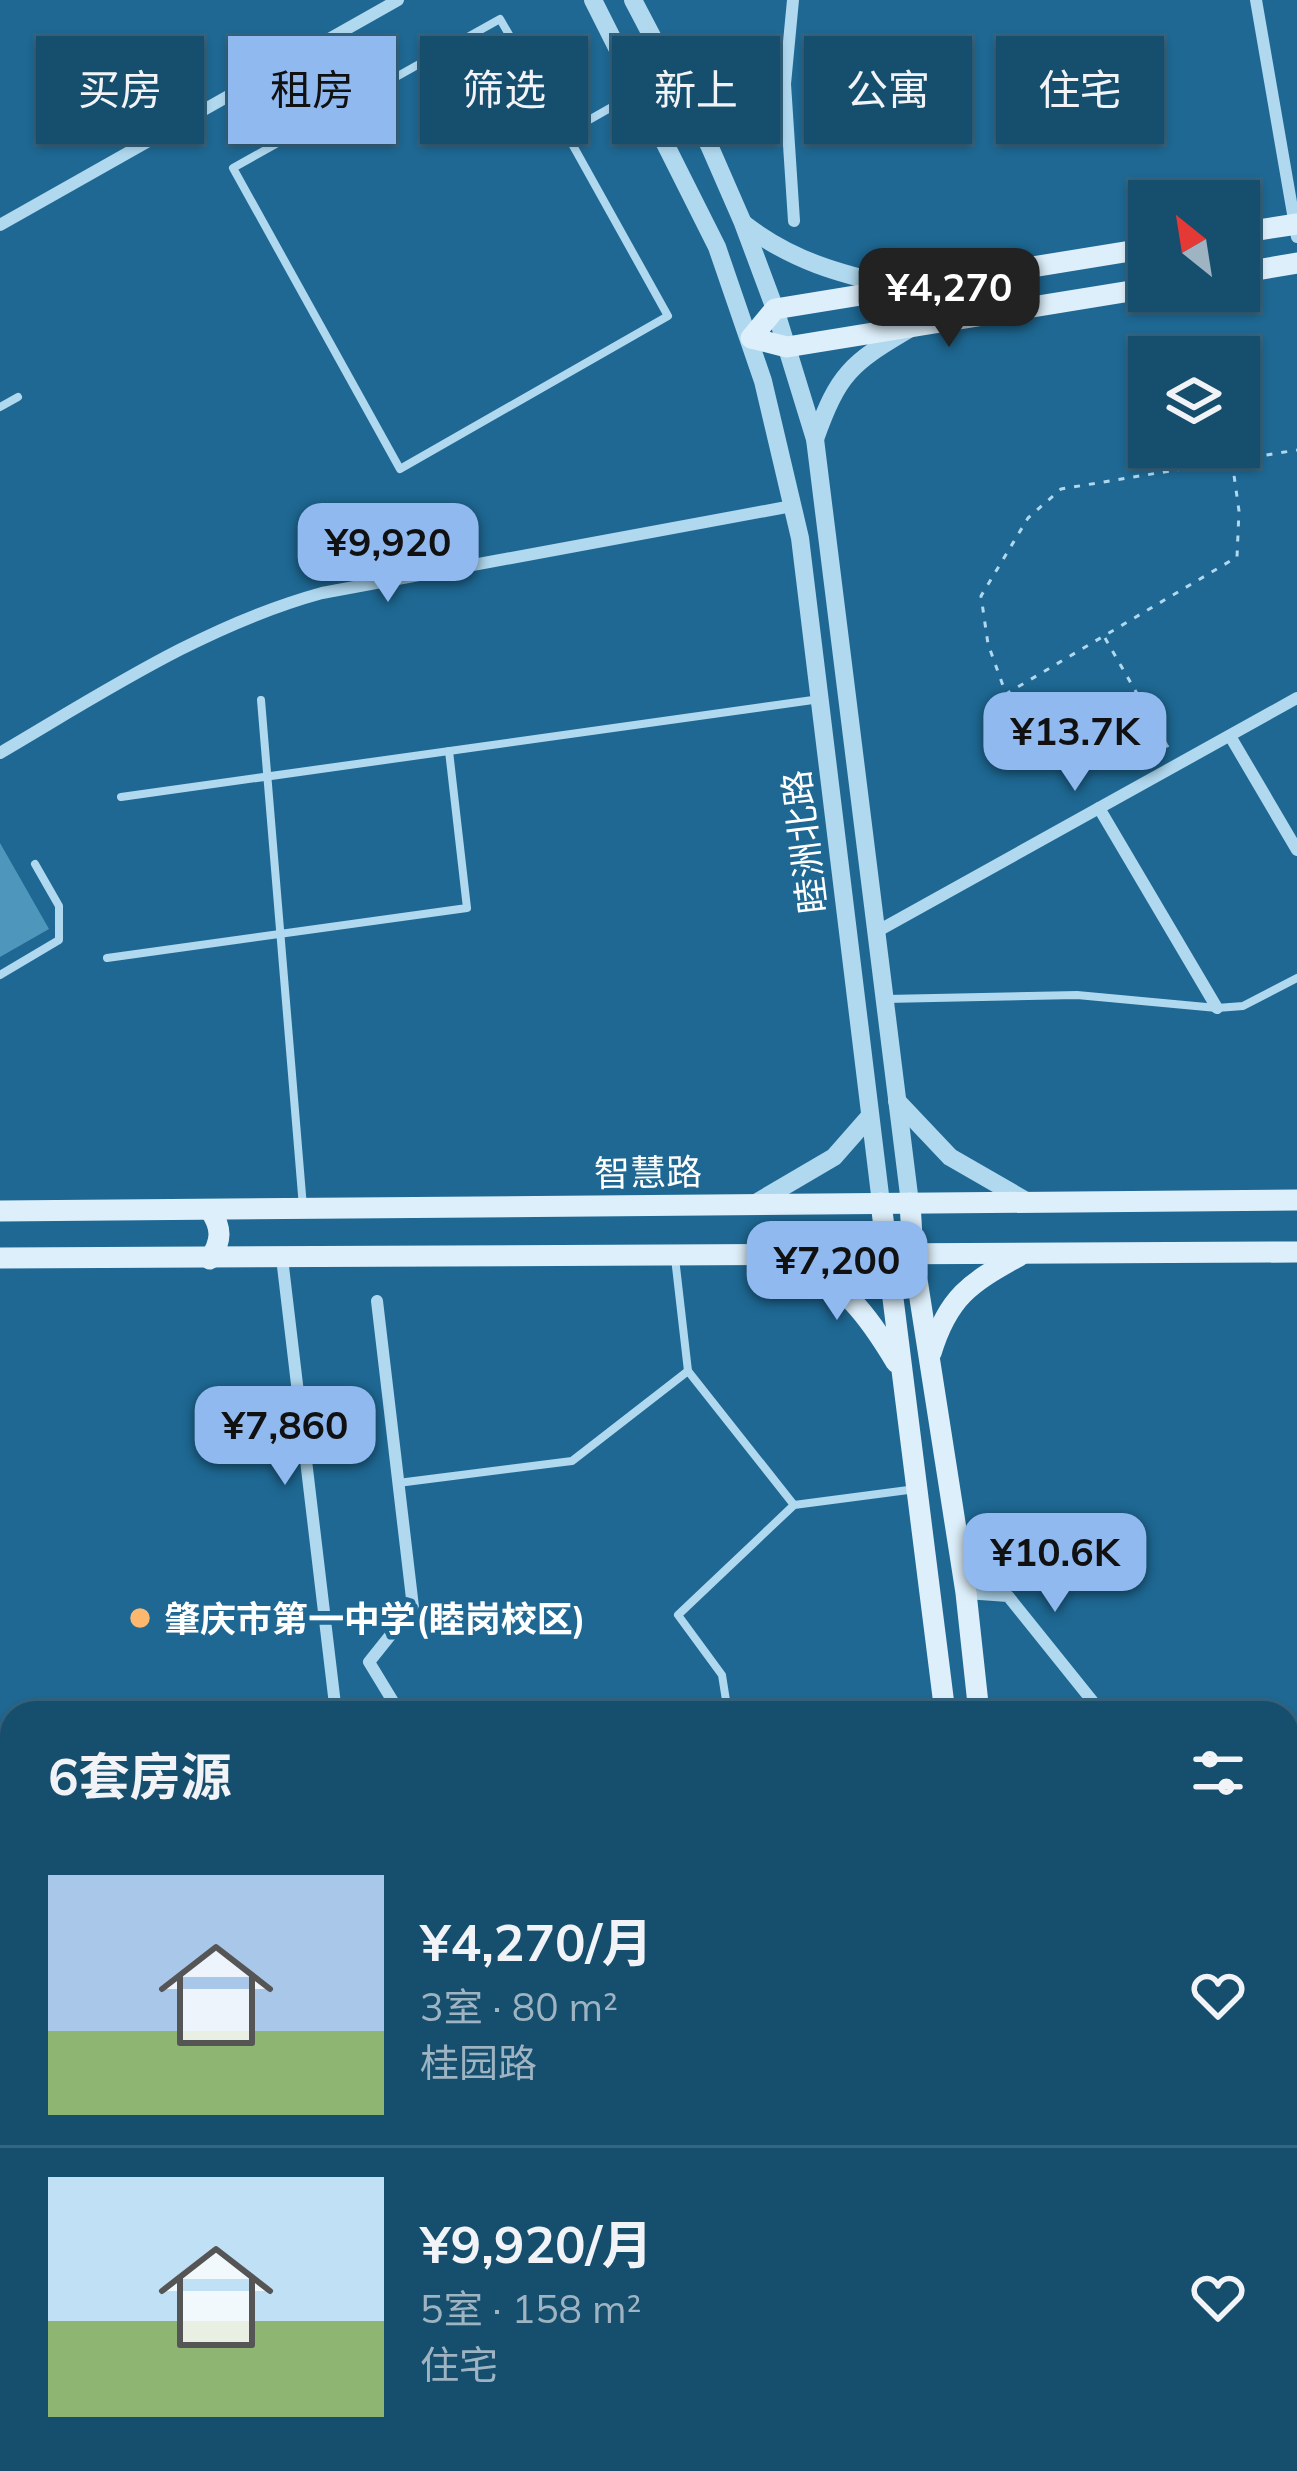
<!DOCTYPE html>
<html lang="zh">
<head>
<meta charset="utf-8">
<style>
  body { margin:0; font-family:Mulish,"Noto Sans SC",sans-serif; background:#235876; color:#f1f3f6; height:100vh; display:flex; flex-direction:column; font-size:45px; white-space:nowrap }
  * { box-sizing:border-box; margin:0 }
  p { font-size:39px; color:#9eb4c2 }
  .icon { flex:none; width:66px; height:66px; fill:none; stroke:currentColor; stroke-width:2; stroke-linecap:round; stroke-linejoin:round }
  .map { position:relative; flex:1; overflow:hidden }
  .sheet { position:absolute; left:0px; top:1701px; width:1299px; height:771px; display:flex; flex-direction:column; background:#164e6e; border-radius:36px 36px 0 0; box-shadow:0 3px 9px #0004,0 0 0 3px #356581 }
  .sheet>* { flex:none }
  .guide { position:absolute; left:36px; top:36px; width:1227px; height:108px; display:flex; gap:24px }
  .needle { width:78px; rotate:330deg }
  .controls { position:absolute; left:1128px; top:180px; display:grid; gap:24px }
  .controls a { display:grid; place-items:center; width:132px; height:132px; border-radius:0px; background:#164e6e; box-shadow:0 3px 9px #0004,0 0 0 3px #356581; font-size:60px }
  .price { position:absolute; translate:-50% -102px; padding:0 27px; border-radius:24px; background:#90b9f0; color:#111; font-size:39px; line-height:78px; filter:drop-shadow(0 3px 6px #0008) }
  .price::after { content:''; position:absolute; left:50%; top:72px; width:36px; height:27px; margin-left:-18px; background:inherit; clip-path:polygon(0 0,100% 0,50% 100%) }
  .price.active { background:#222; color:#fff }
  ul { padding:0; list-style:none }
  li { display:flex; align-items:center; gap:36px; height:300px; padding:0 48px }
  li+li { border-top:3px solid #356581 }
  li span { display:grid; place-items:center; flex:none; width:336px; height:240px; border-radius:0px; color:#555 }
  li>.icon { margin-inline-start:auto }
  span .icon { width:144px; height:144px; fill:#fffc; stroke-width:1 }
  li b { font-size:51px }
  h2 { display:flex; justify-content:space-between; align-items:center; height:144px; padding:0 48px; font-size:51px }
  .chip { padding:0 42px; border-radius:0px; background:#164e6e; box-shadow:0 3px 9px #0004,0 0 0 3px #356581; font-size:42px; line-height:108px }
  .chip.active { background:#90b9f0; color:#111 }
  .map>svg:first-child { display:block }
  .building { fill:#4f96bd }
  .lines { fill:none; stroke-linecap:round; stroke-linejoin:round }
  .path { stroke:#b0d8ee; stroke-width:3; stroke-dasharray:6 9; stroke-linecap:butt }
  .service { stroke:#b0d8ee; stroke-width:8 }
  .minor { stroke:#b0d8ee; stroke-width:12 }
  .tertiary { stroke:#b0d8ee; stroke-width:18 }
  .secondary { stroke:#ddeffa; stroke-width:21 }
  .poi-dot { fill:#fdb86f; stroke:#1e6893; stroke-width:4.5 }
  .labels { text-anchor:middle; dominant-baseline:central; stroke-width:9; stroke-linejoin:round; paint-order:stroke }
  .street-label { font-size:36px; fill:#fff; stroke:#1e6893 }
  .poi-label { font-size:36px; font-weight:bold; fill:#fff; stroke:#1e6893; text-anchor:start }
</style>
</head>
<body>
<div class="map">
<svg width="1297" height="2471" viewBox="0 0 1297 2471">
  <rect width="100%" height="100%" fill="#1e6893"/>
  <path class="building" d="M0,843l49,86 -49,28z"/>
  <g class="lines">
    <g class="path">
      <path d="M1232,461l7,50 -2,46 -231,137 -18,-50 -7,-48 47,-78 33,-29 236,-39"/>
      <path d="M1105,638l64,111"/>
    </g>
    <g class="service">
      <path d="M566,133l102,183 -268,153 -167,-301 267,-149 66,114 74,-42"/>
      <path d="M0,407l18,-10"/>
      <path d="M261,700l42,507"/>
      <path d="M121,797l699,-98"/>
      <path d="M107,958l360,-50 -18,-157"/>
      <path d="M0,975l59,-35v-34l-24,-42"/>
      <path d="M886,999l191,-4 140,13 26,-2 54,-28"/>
      <path d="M675,1258l13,113"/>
      <path d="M398,1483l174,-22 116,-90 106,134"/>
      <path d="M728,1713l-6,-38 -44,-60 116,-110 122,-16"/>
      <path d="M0,1936l12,24"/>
    </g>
    <g class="minor">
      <path d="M793,0l-8,84 9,137"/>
      <path d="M1256,0l41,237"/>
      <path d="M0,225l398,-225"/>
      <path d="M1230,736l67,114"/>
      <path d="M0,753c104,-61 205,-128 322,-160l470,-87"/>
      <path d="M1099,808l118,200"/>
      <path d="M876,932l421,-234"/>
      <path d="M282,1258l54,455"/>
      <path d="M377,1301l36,306 -44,55 31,51"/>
      <path d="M966,1593l42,3 94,117"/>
      <path d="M0,1884l12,-1"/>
      <path d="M1287,2315h10"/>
      <path d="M423,2460l2,11"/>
      <path d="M1119,2471l1,-11"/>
    </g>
    <g class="tertiary">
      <path d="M593,0l124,247 46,134 37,157 81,665"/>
      <path d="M633,0l76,145 34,78 32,86 40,130 95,764"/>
      <path d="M744,224c48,37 96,50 154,63"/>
      <path d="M815,439c23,-65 36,-76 94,-110"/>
      <path d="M897,1101l53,56 78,45"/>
      <path d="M754,1204l80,-47 36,-41"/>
    </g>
    <g class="secondary">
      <path d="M1239,233l58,-9"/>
      <path d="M1149,248l-374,61 -24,29 36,9 362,-59"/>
      <path d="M1239,273l58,-10"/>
      <path d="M881,1203l64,510"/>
      <path d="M910,1203l3,51 53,339 13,120"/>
      <path d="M210,1210c12,18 12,30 0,49"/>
      <path d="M0,1211l1297,-11"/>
      <path d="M0,1258l1297,-6"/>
      <path d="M794,1259c52,28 72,53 102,103"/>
      <path d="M931,1353c17,-56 39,-70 88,-97"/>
      <path d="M1061,2460l1,11"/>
    </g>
  </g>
  <circle class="poi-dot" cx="140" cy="1618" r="12"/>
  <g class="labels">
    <g class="street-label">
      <text transform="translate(804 842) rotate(-97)">睦洲北路</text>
      <text transform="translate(648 1172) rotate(-1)">智慧路</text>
    </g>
    <g class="poi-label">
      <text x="164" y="1618">肇庆市第一中学(睦岗校区)</text>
    </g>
  </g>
</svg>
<div class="controls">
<a><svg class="needle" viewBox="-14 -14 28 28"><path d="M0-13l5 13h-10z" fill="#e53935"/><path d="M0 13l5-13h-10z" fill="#9eb4c2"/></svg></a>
<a><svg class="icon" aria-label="layers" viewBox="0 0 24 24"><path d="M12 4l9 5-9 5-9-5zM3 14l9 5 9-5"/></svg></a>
</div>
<b class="price active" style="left:949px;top:350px">¥4,270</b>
<b class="price" style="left:388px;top:605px">¥9,920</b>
<b class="price" style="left:1075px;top:794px">¥13.7K</b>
<b class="price" style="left:837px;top:1323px">¥7,200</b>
<b class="price" style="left:285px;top:1488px">¥7,860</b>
<b class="price" style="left:1055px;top:1615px">¥10.6K</b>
<div class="guide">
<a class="chip">买房</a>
<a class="chip active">租房</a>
<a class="chip">筛选</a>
<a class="chip">新上</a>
<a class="chip">公寓</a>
<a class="chip">住宅</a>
</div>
<section class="sheet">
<h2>6套房源<svg class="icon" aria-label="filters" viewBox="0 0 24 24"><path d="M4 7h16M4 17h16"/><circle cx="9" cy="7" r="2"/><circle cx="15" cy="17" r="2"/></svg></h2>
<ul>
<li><span style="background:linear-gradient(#a9c7e8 65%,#8fb573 0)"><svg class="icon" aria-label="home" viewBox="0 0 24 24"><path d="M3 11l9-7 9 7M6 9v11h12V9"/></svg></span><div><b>¥4,270/月</b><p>3室 · 80 m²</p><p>桂园路</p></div><svg class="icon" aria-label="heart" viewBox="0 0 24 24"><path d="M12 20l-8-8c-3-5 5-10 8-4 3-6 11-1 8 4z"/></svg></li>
<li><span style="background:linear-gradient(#bfe0f5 60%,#8fb573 0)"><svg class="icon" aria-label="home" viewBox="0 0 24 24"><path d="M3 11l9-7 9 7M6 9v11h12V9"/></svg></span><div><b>¥9,920/月</b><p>5室 · 158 m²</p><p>住宅</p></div><svg class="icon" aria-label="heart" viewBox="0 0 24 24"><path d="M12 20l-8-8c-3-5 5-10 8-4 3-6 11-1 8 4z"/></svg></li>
</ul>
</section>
</div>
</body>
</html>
